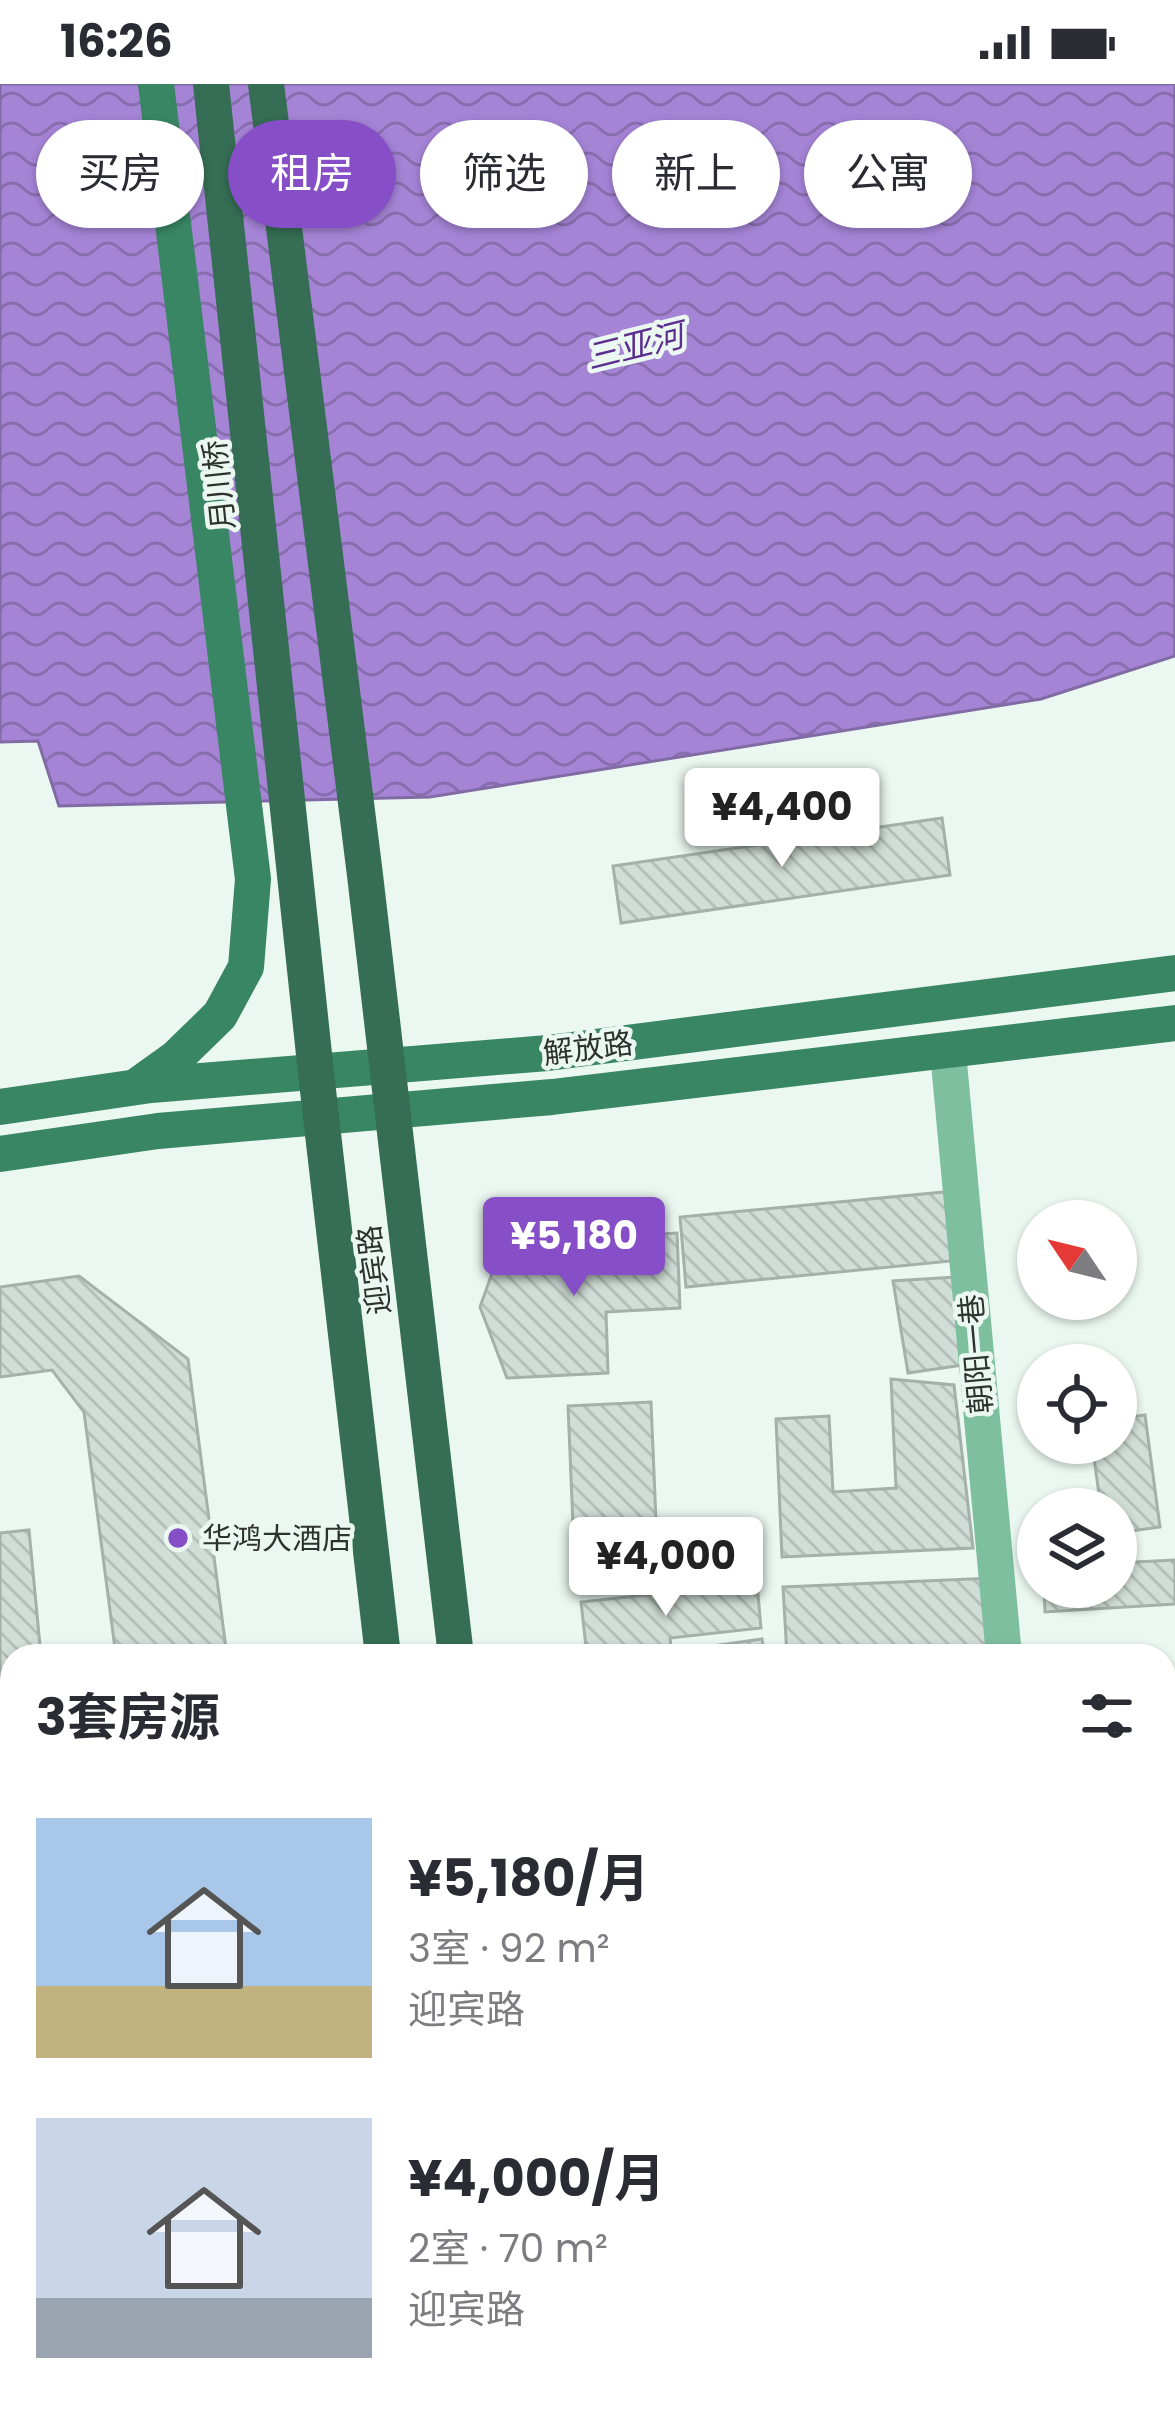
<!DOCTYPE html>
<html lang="zh">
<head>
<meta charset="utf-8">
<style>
  body { margin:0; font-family:Poppins,"Noto Sans SC",sans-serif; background:#f2f2f3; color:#2b2b33; height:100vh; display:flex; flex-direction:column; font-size:45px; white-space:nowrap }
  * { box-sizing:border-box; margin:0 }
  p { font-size:39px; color:#7c7c81 }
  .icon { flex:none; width:66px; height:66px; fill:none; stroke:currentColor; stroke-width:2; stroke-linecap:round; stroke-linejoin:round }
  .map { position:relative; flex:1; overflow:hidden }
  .panel { position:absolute; left:0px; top:1560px; width:1176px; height:771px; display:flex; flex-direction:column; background:#fff; border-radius:36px 36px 0 0; box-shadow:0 3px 9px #0004 }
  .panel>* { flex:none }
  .guide { position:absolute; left:36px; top:36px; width:1104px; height:108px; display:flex; gap:24px }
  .needle { width:78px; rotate:305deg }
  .tools { position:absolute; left:1017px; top:1116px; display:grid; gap:24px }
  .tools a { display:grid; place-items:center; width:120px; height:120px; border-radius:50%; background:#fff; box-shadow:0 3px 9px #0004; font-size:60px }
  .price { position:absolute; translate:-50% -102px; padding:0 27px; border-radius:12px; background:#fff; color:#222; font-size:39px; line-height:78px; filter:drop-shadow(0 3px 6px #0008) }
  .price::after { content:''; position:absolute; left:50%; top:72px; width:36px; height:27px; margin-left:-18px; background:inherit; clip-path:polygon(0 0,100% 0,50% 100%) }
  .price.on { background:#864fc7; color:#fff }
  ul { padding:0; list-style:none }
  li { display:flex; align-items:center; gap:36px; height:300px; padding:0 36px }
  li span { display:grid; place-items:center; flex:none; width:336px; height:240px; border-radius:0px; color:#555 }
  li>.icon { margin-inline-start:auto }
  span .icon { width:144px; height:144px; fill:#fffc; stroke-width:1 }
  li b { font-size:51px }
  h2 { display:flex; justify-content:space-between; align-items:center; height:144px; padding:0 36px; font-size:51px }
  .chip { padding:0 42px; border-radius:54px; background:#fff; box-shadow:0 3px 9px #0004; font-size:42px; line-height:108px }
  .chip.on { background:#864fc7; color:#fff }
  .status { display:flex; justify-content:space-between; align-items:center; height:84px; padding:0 60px; background:#fff; direction:ltr }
  .status svg { height:33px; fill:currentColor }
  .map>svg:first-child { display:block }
  .water { fill:url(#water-waves); stroke:#816ba4; stroke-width:3 }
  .building { fill:url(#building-back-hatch); stroke:#a4b1aa; stroke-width:3 }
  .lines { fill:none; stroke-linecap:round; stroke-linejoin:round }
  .minor { stroke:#7ebf9f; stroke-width:36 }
  .major { stroke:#398665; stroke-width:36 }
  .highway { stroke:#356e54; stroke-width:36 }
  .poi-dot { fill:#864fc7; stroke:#ebf8f1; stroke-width:4.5 }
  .labels { text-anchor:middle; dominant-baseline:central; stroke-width:9; stroke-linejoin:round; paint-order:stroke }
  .street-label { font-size:30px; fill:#2d3230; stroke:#ebf8f1 }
  .poi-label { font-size:30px; fill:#2d3230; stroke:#ebf8f1; text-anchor:start }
  .water-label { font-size:33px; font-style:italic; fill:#5c2f8f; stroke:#ebf8f1 }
</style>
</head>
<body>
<div class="status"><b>16:26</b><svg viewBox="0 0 49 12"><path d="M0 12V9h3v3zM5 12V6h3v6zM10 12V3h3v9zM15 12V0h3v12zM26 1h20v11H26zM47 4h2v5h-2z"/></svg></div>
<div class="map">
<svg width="1175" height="2330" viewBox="0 0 1175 2330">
  <defs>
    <pattern id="water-waves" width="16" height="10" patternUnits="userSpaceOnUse" patternTransform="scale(3)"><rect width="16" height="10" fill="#a584d6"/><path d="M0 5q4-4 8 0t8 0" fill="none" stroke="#876dae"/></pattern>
    <pattern id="building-back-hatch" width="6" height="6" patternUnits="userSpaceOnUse" patternTransform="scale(3)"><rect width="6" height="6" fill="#d1ded7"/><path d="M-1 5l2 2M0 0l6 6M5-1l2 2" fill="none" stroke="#b4bfb9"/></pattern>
  </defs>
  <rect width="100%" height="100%" fill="#ebf8f1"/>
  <path class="water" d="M0,0h1175v572l-134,43 -611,98 -371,9 -21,-65 -38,1z"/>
  <g class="building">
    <path d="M942,734l8,57 -329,48 -8,-57z"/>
    <path d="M955,1107l6,69 -275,27 -6,-70z"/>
    <path d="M677,1149l3,75 -74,4 2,61 -101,5 -27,-71 21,-59 25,-7z"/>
    <path d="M79,1192l109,83 39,297h-111l-32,-244 -32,-42 -52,7v-90z"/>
    <path d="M955,1193l22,86 -69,10 -15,-92z"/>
    <path d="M891,1295l63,6 19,163 -191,9 -6,-138 53,-3 4,76 63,-4z"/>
    <path d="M651,1318l7,166 -83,4 -7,-166z"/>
    <path d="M1145,1331l15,112 -44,6v-24h-15l-9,-66h24v-24z"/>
    <path d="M29,1446l12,126h-29v313l-12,-128v-308z"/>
    <path d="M1175,1476v44l-130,8 -1,-25h72v-24z"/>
    <path d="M994,1494l7,78h-214l-4,-69z"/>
    <path d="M757,1499l4,45 -91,10 2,18h-85l-6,-54z"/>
    <path d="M762,1555l3,17h-82l1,-6z"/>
    <path d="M12,1957v129l-12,-105v-23z"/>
    <path d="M12,2273v46h260l1,8 -3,3h-270v-56z"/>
    <path d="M658,2319h75v11h-74z"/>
    <path d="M762,2319h88l1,11h-87z"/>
    <path d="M885,2319h71l1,11h-72z"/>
  </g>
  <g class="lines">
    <g class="minor">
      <path d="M948,968l56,604"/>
      <path d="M1073,2319l1,11"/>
    </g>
    <g class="major">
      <path d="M138,1001l39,-28 43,-42 26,-48 7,-88 -97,-795"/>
      <path d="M0,1023l151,-22 397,-32 627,-80"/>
      <path d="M0,1070l158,-23 394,-34 623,-74"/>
    </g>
    <g class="highway">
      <path d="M211,0l105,989 67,583"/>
      <path d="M266,0l99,791 91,781"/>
      <path d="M467,2319l1,11"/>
      <path d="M544,2319l2,11"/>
    </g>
  </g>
  <circle class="poi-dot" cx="178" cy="1454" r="12"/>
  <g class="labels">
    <g class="street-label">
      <text transform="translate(219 401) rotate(-96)">月川桥</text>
      <text transform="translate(588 964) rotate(-7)">解放路</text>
      <text transform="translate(374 1186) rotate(-97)">迎宾路</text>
      <text transform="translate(976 1270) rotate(-95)">朝阳一巷</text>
    </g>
    <g class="poi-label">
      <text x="202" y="1454">华鸿大酒店</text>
    </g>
    <g class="water-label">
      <text transform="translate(635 262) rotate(-14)">三亚河</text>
    </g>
  </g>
</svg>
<div class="tools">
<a><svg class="needle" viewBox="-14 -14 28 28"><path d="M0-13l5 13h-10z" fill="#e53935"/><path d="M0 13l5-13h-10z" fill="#7c7c81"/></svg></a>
<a><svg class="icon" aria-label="locate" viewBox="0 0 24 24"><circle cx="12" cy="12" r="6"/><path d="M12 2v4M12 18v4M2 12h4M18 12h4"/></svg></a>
<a><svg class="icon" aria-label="layers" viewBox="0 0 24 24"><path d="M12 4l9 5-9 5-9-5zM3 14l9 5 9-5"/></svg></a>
</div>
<b class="price" style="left:782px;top:786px">¥4,400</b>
<b class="price on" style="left:574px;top:1215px">¥5,180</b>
<b class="price" style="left:666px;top:1535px">¥4,000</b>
<div class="guide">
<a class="chip">买房</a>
<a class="chip on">租房</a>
<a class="chip">筛选</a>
<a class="chip">新上</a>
<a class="chip">公寓</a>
</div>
<section class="panel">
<h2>3套房源<svg class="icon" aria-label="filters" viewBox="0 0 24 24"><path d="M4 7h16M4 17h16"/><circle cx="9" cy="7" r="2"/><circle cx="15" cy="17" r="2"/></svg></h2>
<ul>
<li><span style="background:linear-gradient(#a9c7e8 70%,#c2b280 0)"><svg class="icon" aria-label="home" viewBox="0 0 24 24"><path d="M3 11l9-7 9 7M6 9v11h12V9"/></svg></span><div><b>¥5,180/月</b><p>3室 · 92 m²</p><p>迎宾路</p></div></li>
<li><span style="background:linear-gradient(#c9d6e8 75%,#9aa5b1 0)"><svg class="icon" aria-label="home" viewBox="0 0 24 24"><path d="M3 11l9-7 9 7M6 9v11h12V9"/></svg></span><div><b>¥4,000/月</b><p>2室 · 70 m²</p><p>迎宾路</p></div></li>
</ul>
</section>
</div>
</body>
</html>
